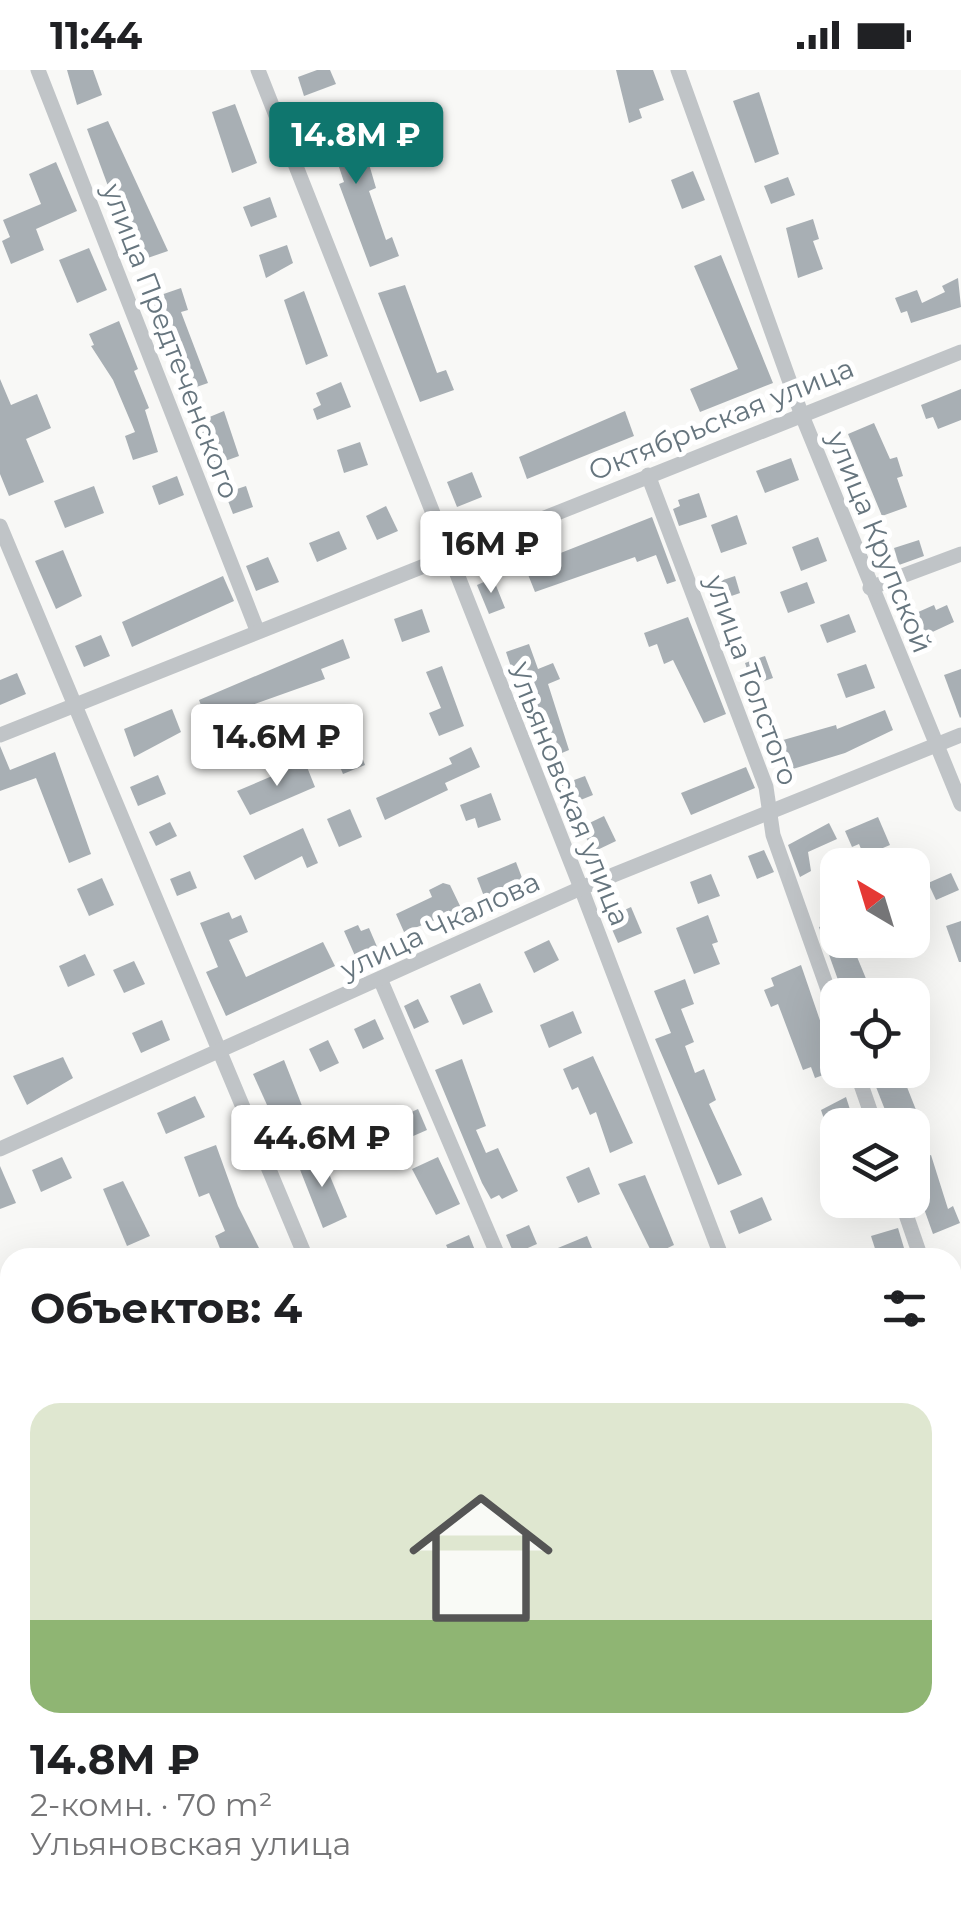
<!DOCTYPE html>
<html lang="ru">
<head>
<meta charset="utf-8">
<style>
  body { margin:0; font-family:Montserrat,sans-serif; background:#f6f6f6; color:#202124; height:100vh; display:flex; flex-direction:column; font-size:38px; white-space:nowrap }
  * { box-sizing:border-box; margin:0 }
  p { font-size:32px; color:#757577 }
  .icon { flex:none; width:55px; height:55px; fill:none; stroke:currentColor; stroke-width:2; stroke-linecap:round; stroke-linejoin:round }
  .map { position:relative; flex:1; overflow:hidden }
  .sheet { position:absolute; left:0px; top:1178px; width:962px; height:672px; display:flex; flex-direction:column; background:#fff; border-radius:30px 30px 0 0; box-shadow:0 10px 40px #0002 }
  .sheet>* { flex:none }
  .needle { width:65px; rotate:322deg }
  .buttons { position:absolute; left:820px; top:778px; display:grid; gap:20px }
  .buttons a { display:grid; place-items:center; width:110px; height:110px; border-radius:20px; background:#fff; box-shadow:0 10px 40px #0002; font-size:50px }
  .price { position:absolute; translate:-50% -85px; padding:0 22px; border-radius:10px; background:#fff; color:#222; font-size:32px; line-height:65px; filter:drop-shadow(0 2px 5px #0008) }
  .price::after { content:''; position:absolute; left:50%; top:60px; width:30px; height:22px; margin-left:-15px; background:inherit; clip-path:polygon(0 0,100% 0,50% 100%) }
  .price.active { background:#0f766e; color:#fff }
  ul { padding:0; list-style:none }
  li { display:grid; align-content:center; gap:20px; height:530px; padding:0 30px }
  li span { display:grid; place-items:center; height:310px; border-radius:30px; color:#555 }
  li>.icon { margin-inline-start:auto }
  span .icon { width:180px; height:180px; fill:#fffc; stroke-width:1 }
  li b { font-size:42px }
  h2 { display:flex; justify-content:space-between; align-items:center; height:120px; padding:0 30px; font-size:42px }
  .status { display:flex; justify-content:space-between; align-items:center; height:70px; padding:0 50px; background:#fff; direction:ltr }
  .status svg { height:28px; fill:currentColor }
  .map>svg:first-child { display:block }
  .building { fill:#a8afb4 }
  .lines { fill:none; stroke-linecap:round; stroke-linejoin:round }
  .street { stroke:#c0c4c7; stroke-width:15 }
  .secondary { stroke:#d6dadd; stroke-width:22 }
  .labels { text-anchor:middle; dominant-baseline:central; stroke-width:10; stroke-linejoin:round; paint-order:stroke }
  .street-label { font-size:28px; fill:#66757e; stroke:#fff }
</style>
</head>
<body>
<div class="status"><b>11:44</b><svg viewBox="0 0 49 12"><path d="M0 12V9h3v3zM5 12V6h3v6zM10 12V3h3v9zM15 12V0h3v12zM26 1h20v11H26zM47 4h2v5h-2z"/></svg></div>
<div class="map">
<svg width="961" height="1849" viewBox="0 0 961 1849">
  <rect width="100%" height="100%" fill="#f8f8f6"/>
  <g class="building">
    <path d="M67,0h26l9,25 -25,10z"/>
    <path d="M317,0h13l6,14 -32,12 -6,-19z"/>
    <path d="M616,0h37l11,30 -25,9 3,9 -13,5z"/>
    <path d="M759,22l20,62 -24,9 -22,-62z"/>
    <path d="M235,34l22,59 -25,10 -20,-61z"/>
    <path d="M341,37l12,43 11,-3 12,41 -7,3 17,49 6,-3 7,19 -29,11 -31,-83 5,-2 -14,-42 -9,2 -8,-26z"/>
    <path d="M108,51l60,130 -32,11 -49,-133z"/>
    <path d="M56,92l21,49 -41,18 8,21 -33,14 -9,-23 8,-4 -7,-17 38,-16 -12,-30z"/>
    <path d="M693,101l12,29 -23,9 -11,-29z"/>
    <path d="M788,107l7,18 -24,9 -7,-18z"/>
    <path d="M270,127l7,20 -26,10 -8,-20z"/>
    <path d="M813,149l6,20 -6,2 10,28 -25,9 -12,-50z"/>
    <path d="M287,175l6,18 -27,15 -7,-23z"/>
    <path d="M89,178l18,42 -30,13 -18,-43z"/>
    <path d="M721,185l52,128 -73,29 -10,-23 48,-20 -44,-103z"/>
    <path d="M958,208l3,29 -50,16 -4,-12 -6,2 -6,-15 22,-8 5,13 23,-11 -3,-6z"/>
    <path d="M405,215l32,88 9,-3 8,20 -34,12 -42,-109z"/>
    <path d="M181,218l7,22 -7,2 27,71 -23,8 -33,-93z"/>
    <path d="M304,221l24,65 -22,9 -22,-65z"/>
    <path d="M119,251l19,48 -4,2 15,37 -4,2 13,42 -25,8 -8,-24 10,-4 -22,-52 -22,-34 3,-1 -5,-11z"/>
    <path d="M0,309l11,26 26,-11 14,34 -25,11 18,43 -35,14 -9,-22z"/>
    <path d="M341,312l10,25 -34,13 -4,-11 8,-4 -5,-12z"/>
    <path d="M961,319v31l-23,9 -5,-12 -7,2 -5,-14z"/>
    <path d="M224,341l15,45 -25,9 -15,-38 10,-3 -2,-6z"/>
    <path d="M625,341l9,25 -107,43 -8,-22z"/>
    <path d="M874,353l16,36 7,-2 6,19 -6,2 10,29 -25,9 -34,-82z"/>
    <path d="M360,372l8,23 -24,8 -7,-23z"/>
    <path d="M791,388l8,22 -34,13 -9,-22z"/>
    <path d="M472,402l10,25 -25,10 -10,-25z"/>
    <path d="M177,406l7,19 -25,10 -7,-19z"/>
    <path d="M94,416l10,27 -39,15 -11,-27z"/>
    <path d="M246,416l7,21 -20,7 -8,-21z"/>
    <path d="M699,423l8,24 -28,9 -6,-17 7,-3 -2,-6z"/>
    <path d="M386,436l12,25 -21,9 -11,-24z"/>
    <path d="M737,445l10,29 -26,9 -10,-28z"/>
    <path d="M652,447l24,64 -9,3 -11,-29 -19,7 -2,-5 -100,35 -10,-25z"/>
    <path d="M339,461l8,18 -30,13 -8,-19z"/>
    <path d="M818,467l9,24 -26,10 -9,-24z"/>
    <path d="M919,470l5,16 -25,9 -5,-17z"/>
    <path d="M63,480l19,46 -26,13 -21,-48z"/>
    <path d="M268,487l11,25 -23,9 -10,-25z"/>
    <path d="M223,506l11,25 -102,46 -10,-25z"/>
    <path d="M735,506l5,17 -26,9 -6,-17z"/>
    <path d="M493,508l12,30 -16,6 -12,-29z"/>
    <path d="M807,512l8,21 -27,10 -8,-21z"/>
    <path d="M934,535l2,5 11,-5 7,17 -28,13 -10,-22z"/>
    <path d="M422,539l8,23 -28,10 -8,-23z"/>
    <path d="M849,544l7,18 -29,11 -7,-18z"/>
    <path d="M688,547l38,97 -22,9 -31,-63 -9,4 -7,-20 -8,3 -5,-14z"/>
    <path d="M101,565l9,21 -26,11 -9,-21z"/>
    <path d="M343,569l7,19 -29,11 4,10 -118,42 -8,-21z"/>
    <path d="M529,574l9,25 15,-6 7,16 -12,5 21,66 -24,10 -23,-60 12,-5 -10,-26 -11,4 -7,-21z"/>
    <path d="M765,586l8,22 -29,10 -5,-16 8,-3 -2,-6z"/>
    <path d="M866,594l9,24 -29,10 -9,-24z"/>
    <path d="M442,596l22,60 -25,10 -10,-23 12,-5 -15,-36z"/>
    <path d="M961,599v48l-1,1 -16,-43z"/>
    <path d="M17,603l9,21 -26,11v-25z"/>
    <path d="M172,639l9,23 -47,25 -10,-28z"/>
    <path d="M885,640l8,20 -48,23 -62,19 -5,-6 -6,-16 6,-2 -2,-6 60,-17 1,4z"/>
    <path d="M356,671l9,24 -22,9 -10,-24z"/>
    <path d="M0,676l10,24 45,-18 36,102 -22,9 -33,-85 -36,13z"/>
    <path d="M471,677l9,20 -35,16 3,7 -63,30 -9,-22 76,-34 -3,-6z"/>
    <path d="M305,692l10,25 -65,28 -13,-24z"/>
    <path d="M746,697l9,21 -64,27 -10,-22z"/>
    <path d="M158,705l8,19 -28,12 -8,-19z"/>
    <path d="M585,706l8,19 -30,12 -8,-20z"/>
    <path d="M491,723l10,27 -23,8 -3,-10 -9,3 -6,-16z"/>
    <path d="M350,739l12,28 -23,10 -12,-28z"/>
    <path d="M604,746l12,25 -23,11 -12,-25z"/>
    <path d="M878,747l12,28 -26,11 -5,-12 -7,3 -7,-16z"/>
    <path d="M170,752l7,14 -21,10 -7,-14z"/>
    <path d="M829,753l8,16 -29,13 3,19 -11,6 -12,-32z"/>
    <path d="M303,758l15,35 -11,5 -5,-12 -47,24 -12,-24z"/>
    <path d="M764,780l10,22 -17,7 -9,-23z"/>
    <path d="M516,792l8,21 -39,16 -8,-21z"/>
    <path d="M190,801l7,17 -20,8 -7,-17z"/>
    <path d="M951,803l8,17 -23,10 -8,-17z"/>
    <path d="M711,804l9,22 -22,8 -8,-22z"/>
    <path d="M102,808l12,27 -25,11 -12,-27z"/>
    <path d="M443,813l7,2 12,25 -58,22 -8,-18 36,-17 -3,-7z"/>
    <path d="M631,837l11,26 -24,10 -11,-25z"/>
    <path d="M229,842l3,7 9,-4 7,17 -19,8 17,37 77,-35 12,24 -109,50 -20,-44 12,-5 -18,-44z"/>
    <path d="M708,845l10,27 -6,2 8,20 -26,10 -18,-46z"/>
    <path d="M838,851v19h12l17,41 -25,10 -23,-64z"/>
    <path d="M961,851v41h-2l-13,-36z"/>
    <path d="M358,855l3,6 8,-3 9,21 -22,9 -12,-27z"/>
    <path d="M549,870l10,20 -25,13 -10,-21z"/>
    <path d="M85,884l10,21 -27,12 -9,-21z"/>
    <path d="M134,891l11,23 -21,9 -11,-23z"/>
    <path d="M801,895l36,105 -22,8 -4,-11 -8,3 -25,-66 -7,3 -7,-17 10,-4 -3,-8z"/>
    <path d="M685,909l9,25 -13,5 13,33 -9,4 10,27 9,-4 12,31 -7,4 33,71 -24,10 -63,-146 16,-6 -17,-42z"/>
    <path d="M480,913l13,29 -30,13 -13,-29z"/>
    <path d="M418,929l11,23 -15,7 -10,-23z"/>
    <path d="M573,941l9,22 -33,15 -9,-23z"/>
    <path d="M375,949l9,20 -21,10 -9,-20z"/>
    <path d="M162,950l8,20 -29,13 -9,-20z"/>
    <path d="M328,970l11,23 -19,9 -11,-23z"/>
    <path d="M593,986l40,87 -23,10 -14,-41 -6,3 -12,-28 -6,3 -9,-21z"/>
    <path d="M63,987l10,21 -46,27 -14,-29z"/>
    <path d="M462,989l24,67 -10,4 10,23 12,-5 20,43 -16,8 -3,-4 -8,4 -9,-16 -47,-113z"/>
    <path d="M284,990l26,66 -28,12 -29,-64z"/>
    <path d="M903,1007l17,43 -29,5 -15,-38z"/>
    <path d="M195,1026l10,21 -39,17 -9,-21z"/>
    <path d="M846,1027l7,22 -26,9 -6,-18z"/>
    <path d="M418,1039l9,21 -23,10 -10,-20z"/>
    <path d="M338,1049l8,19 -29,13 -9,-19z"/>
    <path d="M216,1075l22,61 26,52h-31l-5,-10 -7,3 -6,-15 10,-5 -16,-38 -10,4 -15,-40z"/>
    <path d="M320,1082l27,65 -24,11 -26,-66z"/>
    <path d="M931,1085l17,54 5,-3 7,17 -27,11 -21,-59v-14z"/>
    <path d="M62,1087l10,21 -31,14 -9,-22z"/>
    <path d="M438,1087l22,47 -24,11 -24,-46z"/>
    <path d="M0,1096l16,37 -16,6z"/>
    <path d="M589,1097l11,27 -22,9 -12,-26z"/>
    <path d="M645,1105l29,70 -21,10 -35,-71z"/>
    <path d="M123,1111l27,55 -23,10 -24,-57z"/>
    <path d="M762,1127l10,23 -33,14 -9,-23z"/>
    <path d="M529,1155l8,19 -23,10 -8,-19z"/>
    <path d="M898,1158l9,30h-29l-7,-22z"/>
    <path d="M469,1165l7,18 -24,5 -6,-13z"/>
    <path d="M587,1166l9,22h-60v-1z"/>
  </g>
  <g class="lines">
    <g class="street">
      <path d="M38,0l219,560"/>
      <path d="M258,0l323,818 141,370"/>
      <path d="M678,0l123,343 160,391"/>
      <path d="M648,405l118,312 7,48 65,183"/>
      <path d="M0,456l306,732"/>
      <path d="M870,518l91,-34"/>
      <path d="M0,665l961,-383"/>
      <path d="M381,911l118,277"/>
      <path d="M856,1000l19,55"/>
      <path d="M0,1079l581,-261 380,-153"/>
      <path d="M901,1130l20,58"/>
      <path d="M952,1276l9,23"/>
      <path d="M0,1421l10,15"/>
      <path d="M952,1753l9,20"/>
      <path d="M585,1840l4,9"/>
      <path d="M775,1840l3,9"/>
    </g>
    <g class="secondary">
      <path d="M952,1332l9,-3"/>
      <path d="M0,1772l10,-4"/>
      <path d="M282,1840l7,9"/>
    </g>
  </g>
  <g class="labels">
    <g class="street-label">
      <text transform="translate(171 271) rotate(69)">улица Предтеченского</text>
      <text transform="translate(721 349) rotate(-22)">Октябрьская улица</text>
      <text transform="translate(880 472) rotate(68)">улица Крупской</text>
      <text transform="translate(752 610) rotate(70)">улица Толстого</text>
      <text transform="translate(569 724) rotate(68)">Ульяновская улица</text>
      <text transform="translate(440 855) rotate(-25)">улица Чкалова</text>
    </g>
  </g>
</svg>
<div class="buttons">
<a><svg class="needle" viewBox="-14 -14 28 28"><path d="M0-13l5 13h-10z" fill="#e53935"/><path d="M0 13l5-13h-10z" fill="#757577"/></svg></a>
<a><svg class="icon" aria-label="locate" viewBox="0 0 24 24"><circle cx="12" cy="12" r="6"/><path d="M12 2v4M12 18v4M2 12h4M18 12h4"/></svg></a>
<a><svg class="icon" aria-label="layers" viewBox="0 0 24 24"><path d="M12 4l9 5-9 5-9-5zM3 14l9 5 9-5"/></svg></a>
</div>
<b class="price active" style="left:356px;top:117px">14.8M ₽</b>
<b class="price" style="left:491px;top:526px">16M ₽</b>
<b class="price" style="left:277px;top:719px">14.6M ₽</b>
<b class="price" style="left:322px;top:1120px">44.6M ₽</b>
<section class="sheet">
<h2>Объектов: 4<svg class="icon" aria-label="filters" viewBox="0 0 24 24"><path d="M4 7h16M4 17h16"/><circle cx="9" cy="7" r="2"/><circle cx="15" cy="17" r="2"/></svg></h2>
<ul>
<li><span style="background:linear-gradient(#dfe7d0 70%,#8fb573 0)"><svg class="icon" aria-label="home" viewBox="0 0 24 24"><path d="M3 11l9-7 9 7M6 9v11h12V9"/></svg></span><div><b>14.8M ₽</b><p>2-комн. · 70 m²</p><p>Ульяновская улица</p></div></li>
</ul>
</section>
</div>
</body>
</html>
